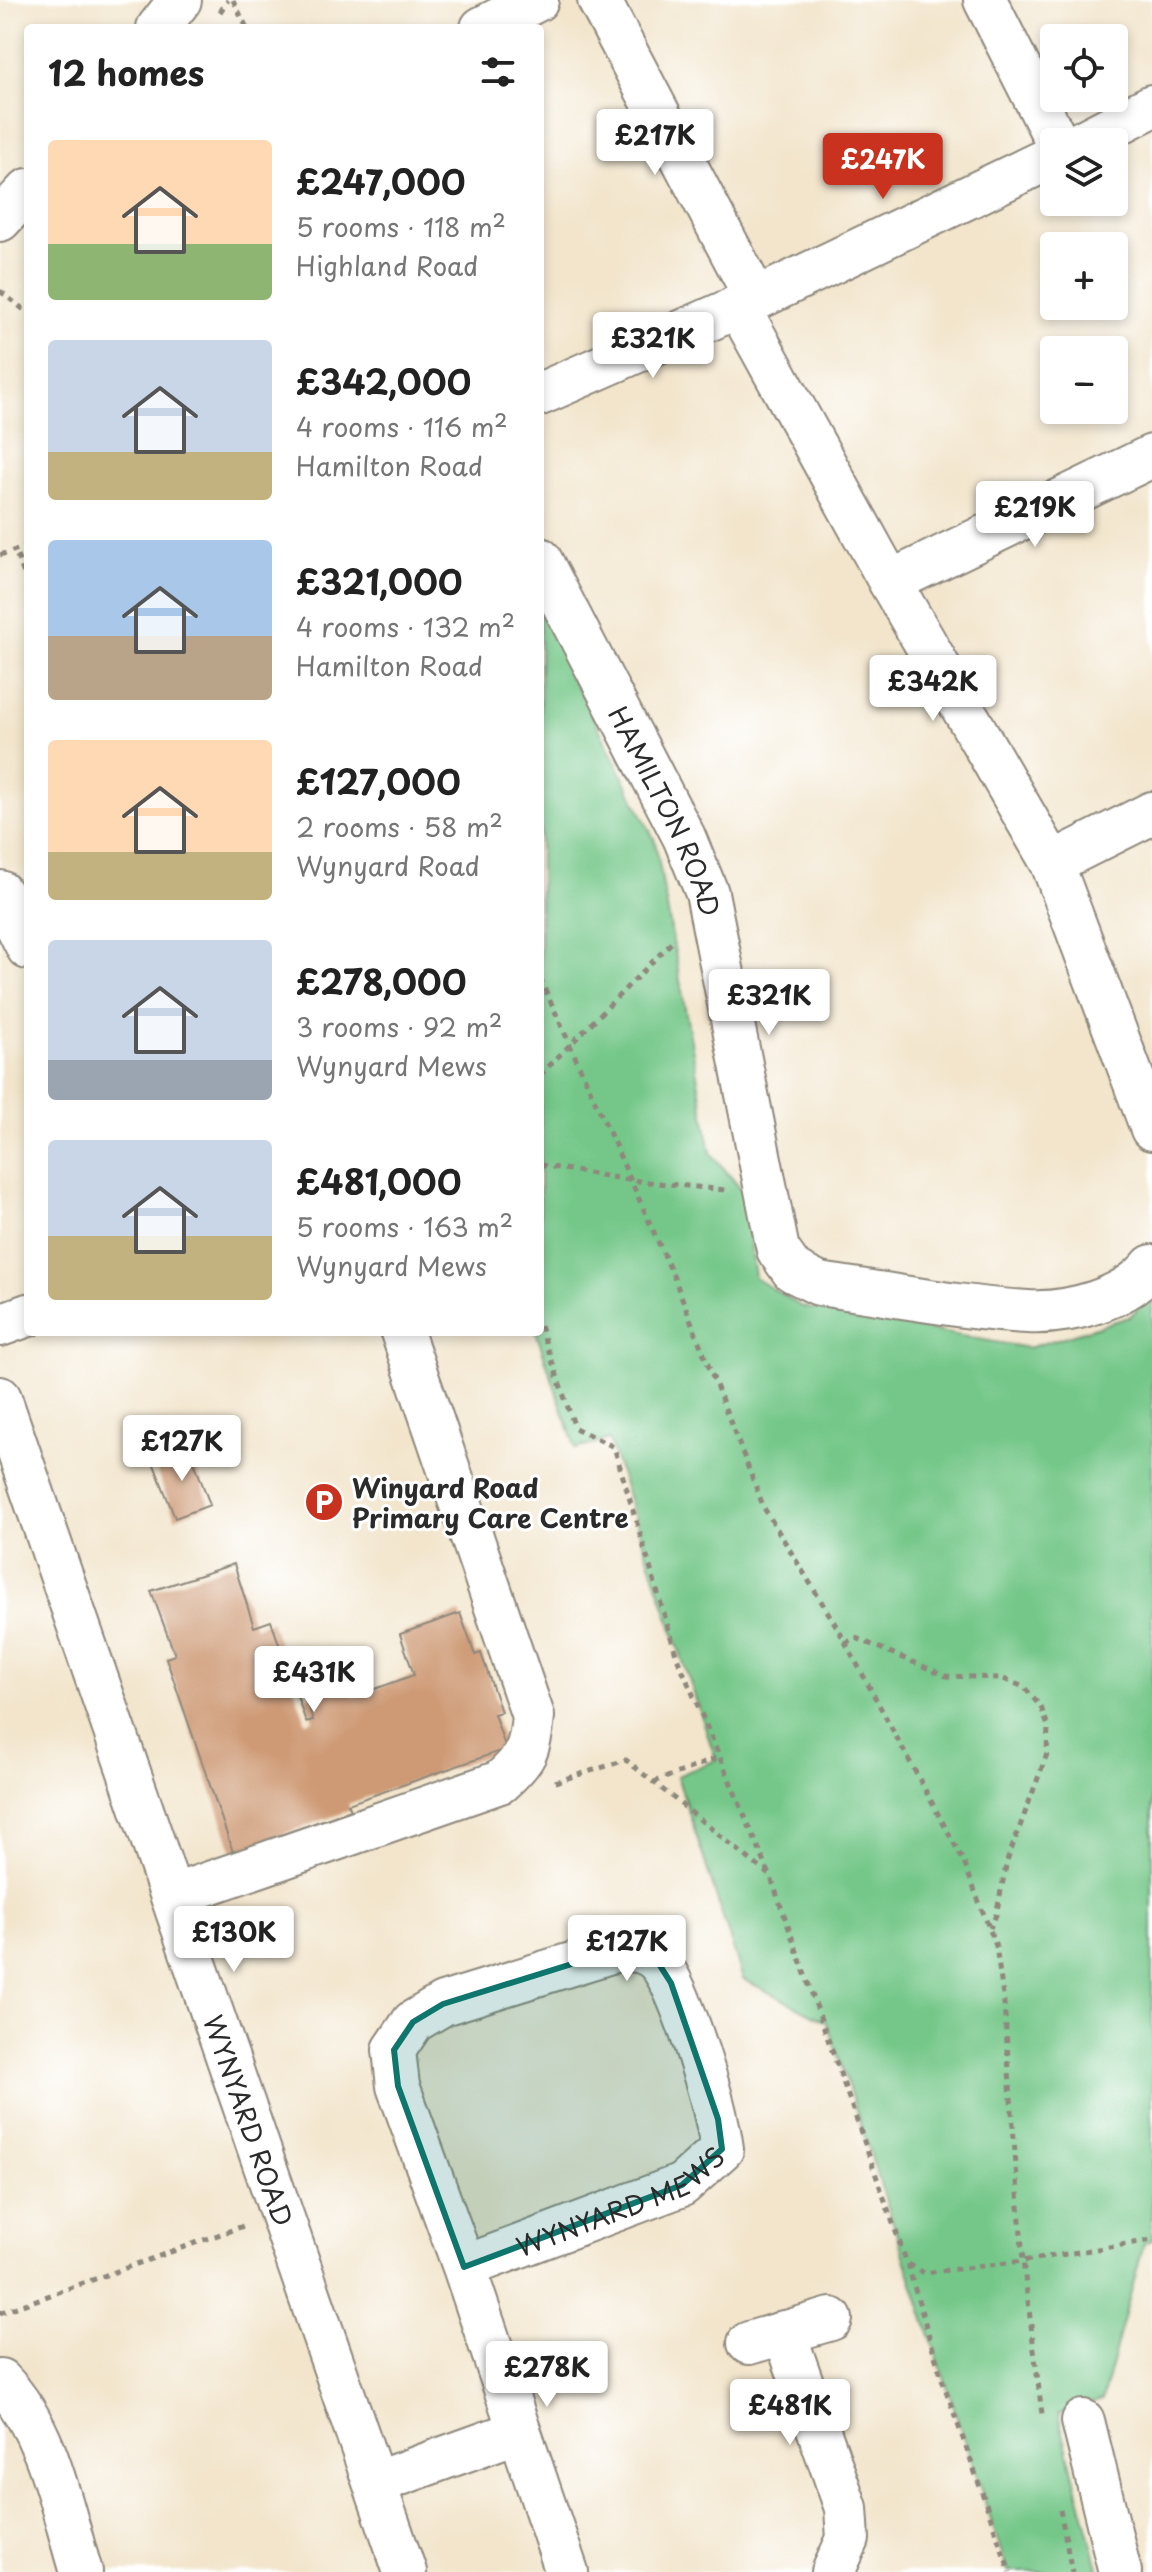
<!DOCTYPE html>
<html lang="en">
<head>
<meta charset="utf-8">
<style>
  body { margin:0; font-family:"Playpen Sans",sans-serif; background:#f2f2f2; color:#222; height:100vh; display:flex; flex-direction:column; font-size:30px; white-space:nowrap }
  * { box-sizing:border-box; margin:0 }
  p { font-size:26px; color:#767676 }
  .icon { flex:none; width:44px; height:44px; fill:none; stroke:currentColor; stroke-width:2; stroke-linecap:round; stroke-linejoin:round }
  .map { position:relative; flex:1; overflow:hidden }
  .drawer { position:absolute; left:24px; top:24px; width:520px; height:1312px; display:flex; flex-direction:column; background:#fff; border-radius:8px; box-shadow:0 4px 12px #0003 }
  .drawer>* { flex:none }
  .tools { position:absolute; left:1040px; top:24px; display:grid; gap:16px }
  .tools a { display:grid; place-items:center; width:88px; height:88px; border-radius:8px; background:#fff; box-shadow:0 4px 12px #0003; font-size:40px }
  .price { position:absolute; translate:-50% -68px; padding:0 18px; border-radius:8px; background:#fff; color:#222; font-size:26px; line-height:52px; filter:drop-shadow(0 2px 4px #0008) }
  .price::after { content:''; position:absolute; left:50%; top:48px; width:24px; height:18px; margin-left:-12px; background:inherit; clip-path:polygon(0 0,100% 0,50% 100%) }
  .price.current { background:#c8321e; color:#fff }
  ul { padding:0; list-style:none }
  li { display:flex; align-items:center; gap:24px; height:200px; padding:0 24px }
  li span { display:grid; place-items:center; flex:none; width:224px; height:160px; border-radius:8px; color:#555 }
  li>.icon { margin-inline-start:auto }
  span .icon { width:96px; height:96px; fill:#fffc; stroke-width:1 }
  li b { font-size:34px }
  h2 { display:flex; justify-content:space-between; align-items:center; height:96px; padding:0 24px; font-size:34px }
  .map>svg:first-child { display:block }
  .green { fill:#75c789; stroke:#50795a; stroke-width:2 }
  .building { fill:#ce9a74 }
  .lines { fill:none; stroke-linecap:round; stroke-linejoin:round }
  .minor-casing { stroke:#8e887c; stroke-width:46 }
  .path { stroke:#8e887c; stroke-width:5; stroke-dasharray:6 6; stroke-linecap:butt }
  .minor { stroke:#fff; stroke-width:42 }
  .marked { fill:#0f766e; fill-opacity:0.2; stroke:#0f766e; stroke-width:6; stroke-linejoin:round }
  .labels { text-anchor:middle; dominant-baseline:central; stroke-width:6; stroke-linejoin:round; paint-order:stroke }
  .street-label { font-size:26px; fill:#2b2b2b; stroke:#fff }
  .poi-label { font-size:26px; font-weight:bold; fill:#2b2b2b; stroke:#fff; text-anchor:start }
</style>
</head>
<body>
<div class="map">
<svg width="1152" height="2572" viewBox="0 0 1152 2572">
  <rect width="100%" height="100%" fill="#fff"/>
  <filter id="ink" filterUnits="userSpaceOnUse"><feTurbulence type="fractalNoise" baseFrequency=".0125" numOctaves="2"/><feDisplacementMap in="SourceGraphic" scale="16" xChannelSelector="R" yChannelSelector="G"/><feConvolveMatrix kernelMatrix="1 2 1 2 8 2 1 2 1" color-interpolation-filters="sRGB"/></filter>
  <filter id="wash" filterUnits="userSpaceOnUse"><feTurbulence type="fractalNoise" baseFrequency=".006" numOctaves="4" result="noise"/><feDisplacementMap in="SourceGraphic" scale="32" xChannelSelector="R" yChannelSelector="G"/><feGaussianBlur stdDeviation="1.8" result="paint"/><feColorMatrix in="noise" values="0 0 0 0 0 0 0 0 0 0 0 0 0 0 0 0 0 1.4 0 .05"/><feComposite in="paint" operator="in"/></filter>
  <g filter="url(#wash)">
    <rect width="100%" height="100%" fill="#f2e5cc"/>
    <path class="green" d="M540,610l115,231 56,312 33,40 11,85 47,29 226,41 101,-31 23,-21v944l-8,3 -42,157 -44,14 41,158h-91l-181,-550 -84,-43 -66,-203 39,-16 -107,-320 -33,9 -40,-117h4z"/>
    <g id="blocks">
      <g class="building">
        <path d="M189,1448l21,57 -35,13 -22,-56z"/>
        <path d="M234,1564l20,63 17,-6 35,101 7,-2 -8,-23 42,-15 6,15 61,-22 -14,-41 60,-21 15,42 6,-2 20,59 -7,2 12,35 -158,55 3,6 -118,42 -67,-194 9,-3 -24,-64z"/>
      </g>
    </g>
  </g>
  <g filter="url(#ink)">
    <use href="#blocks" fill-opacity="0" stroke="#8e887c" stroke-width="2"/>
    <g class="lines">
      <g class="minor-casing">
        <g id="minor">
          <path d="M599,0l157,299"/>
          <path d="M985,0l72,142"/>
          <path d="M158,28l22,-28"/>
          <path d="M482,28l55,-28"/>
          <path d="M1082,142l70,-36"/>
          <path d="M0,220l28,-30"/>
          <path d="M738,306l152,276 162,281 100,266"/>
          <path d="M540,394l216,-95 298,-143"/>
          <path id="s1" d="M540,559l144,278 23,56 71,357 15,21 26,13c66,9 144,25 209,28 41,2 98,-13 124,-46"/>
          <path d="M890,582l262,-126"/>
          <path d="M1052,863l100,-50"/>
          <path d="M0,892l28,56"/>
          <path d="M0,1325l28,-10"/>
          <path id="s2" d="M0,1398l405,1174"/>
          <path d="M172,1896l328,-114c26,-23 30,-32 33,-66l-131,-384"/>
          <path id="s3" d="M464,2267l218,-82 40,-36c-5,-39 -39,-157 -63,-186 -10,-12 -25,-13 -39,-14l-177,55 -30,18 -19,28 4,36 66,181 103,305"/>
          <path d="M784,2332l62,176 2,31 -15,33"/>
          <path d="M749,2343l82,-24"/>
          <path d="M0,2380c49,50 61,127 81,192"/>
          <path d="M1083,2421l37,151"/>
          <path d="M375,2483l144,-52"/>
        </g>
      </g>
      <g class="path">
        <path d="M233,0l14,28"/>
        <path d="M220,12l8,-12"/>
        <path d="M0,291l28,22"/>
        <path d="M0,555l28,-9"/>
        <path d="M17,556l11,28"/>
        <path d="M540,978l133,297 91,233 73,119 126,233 33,86 8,57 19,258 19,153"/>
        <path d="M540,1075l135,-136"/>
        <path d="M540,1165l89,15 96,10"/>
        <path d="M540,1326l35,102 39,19 63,210 93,218 137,388 35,116 68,193"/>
        <path d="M845,1643l11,-5 90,38 55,2 23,9 17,20 7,19 -1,28 -40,107 -11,54 -6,13"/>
        <path d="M555,1782l71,-22 143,115"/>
        <path d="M654,1782l66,-25"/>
        <path d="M908,2264l16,9 99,-12 129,-21"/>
        <path d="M0,2313l243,-87"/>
        <path d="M1060,2510l12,62"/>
      </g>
      <use href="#minor" class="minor"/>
    </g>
  </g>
  <path class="marked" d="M620,1949l22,2 15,10 14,22 47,136 4,30 -40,36 -218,82 -66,-181 -4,-36 19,-28 30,-18z"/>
  <defs>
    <g id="parking-disc" transform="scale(2)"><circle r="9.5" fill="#c8321e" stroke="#fff"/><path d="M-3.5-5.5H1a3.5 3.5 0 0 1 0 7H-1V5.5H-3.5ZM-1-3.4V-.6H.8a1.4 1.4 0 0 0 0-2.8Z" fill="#fff"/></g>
  </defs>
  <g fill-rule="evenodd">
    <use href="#parking-disc" x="324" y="1502"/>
  </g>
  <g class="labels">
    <g class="street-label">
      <text stroke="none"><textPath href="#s1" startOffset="282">HAMILTON ROAD</textPath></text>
      <text stroke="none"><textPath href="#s2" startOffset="764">WYNYARD ROAD</textPath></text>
      <text stroke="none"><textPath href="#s3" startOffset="170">WYNYARD MEWS</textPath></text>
    </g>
    <g class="poi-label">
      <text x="352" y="1487">Winyard Road<tspan x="352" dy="30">Primary Care Centre</tspan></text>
    </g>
  </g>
</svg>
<div class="tools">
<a><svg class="icon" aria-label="locate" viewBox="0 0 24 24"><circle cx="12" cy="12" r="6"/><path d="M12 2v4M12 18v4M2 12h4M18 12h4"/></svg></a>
<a><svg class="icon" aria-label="layers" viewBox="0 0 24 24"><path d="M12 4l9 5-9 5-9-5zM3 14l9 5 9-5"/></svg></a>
<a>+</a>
<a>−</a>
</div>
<b class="price" style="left:655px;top:177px">£217K</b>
<b class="price current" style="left:883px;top:201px">£247K</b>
<b class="price" style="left:653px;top:380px">£321K</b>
<b class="price" style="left:1035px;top:549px">£219K</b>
<b class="price" style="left:933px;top:723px">£342K</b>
<b class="price" style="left:769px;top:1037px">£321K</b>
<b class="price" style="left:182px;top:1483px">£127K</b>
<b class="price" style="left:314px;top:1714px">£431K</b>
<b class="price" style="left:234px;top:1974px">£130K</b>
<b class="price" style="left:627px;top:1983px">£127K</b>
<b class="price" style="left:547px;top:2409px">£278K</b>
<b class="price" style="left:790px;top:2447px">£481K</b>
<section class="drawer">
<h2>12 homes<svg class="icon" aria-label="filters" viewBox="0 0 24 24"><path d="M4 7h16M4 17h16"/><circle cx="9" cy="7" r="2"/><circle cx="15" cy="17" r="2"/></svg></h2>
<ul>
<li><span style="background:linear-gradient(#ffd9b3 65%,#8fb573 0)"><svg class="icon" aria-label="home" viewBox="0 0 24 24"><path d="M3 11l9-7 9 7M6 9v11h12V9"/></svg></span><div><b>£247,000</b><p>5 rooms · 118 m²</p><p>Highland Road</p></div></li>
<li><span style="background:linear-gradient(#c9d6e8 70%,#c2b280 0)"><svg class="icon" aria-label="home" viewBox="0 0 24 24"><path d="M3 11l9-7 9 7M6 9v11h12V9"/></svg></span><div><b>£342,000</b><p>4 rooms · 116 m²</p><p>Hamilton Road</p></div></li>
<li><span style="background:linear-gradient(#a9c7e8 60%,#b9a48a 0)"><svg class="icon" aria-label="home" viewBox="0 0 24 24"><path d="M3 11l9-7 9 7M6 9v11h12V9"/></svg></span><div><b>£321,000</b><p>4 rooms · 132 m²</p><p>Hamilton Road</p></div></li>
<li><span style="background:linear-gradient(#ffd9b3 70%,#c2b280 0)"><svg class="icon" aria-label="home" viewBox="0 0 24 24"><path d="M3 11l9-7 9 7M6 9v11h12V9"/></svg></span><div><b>£127,000</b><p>2 rooms · 58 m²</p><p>Wynyard Road</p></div></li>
<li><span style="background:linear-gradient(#c9d6e8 75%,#9aa5b1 0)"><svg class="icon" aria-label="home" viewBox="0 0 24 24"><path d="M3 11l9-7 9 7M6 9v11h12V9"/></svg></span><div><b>£278,000</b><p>3 rooms · 92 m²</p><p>Wynyard Mews</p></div></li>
<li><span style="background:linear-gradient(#c9d6e8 60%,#c2b280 0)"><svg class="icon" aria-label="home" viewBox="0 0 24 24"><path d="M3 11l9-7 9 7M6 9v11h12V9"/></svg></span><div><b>£481,000</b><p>5 rooms · 163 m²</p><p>Wynyard Mews</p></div></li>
</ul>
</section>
</div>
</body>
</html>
